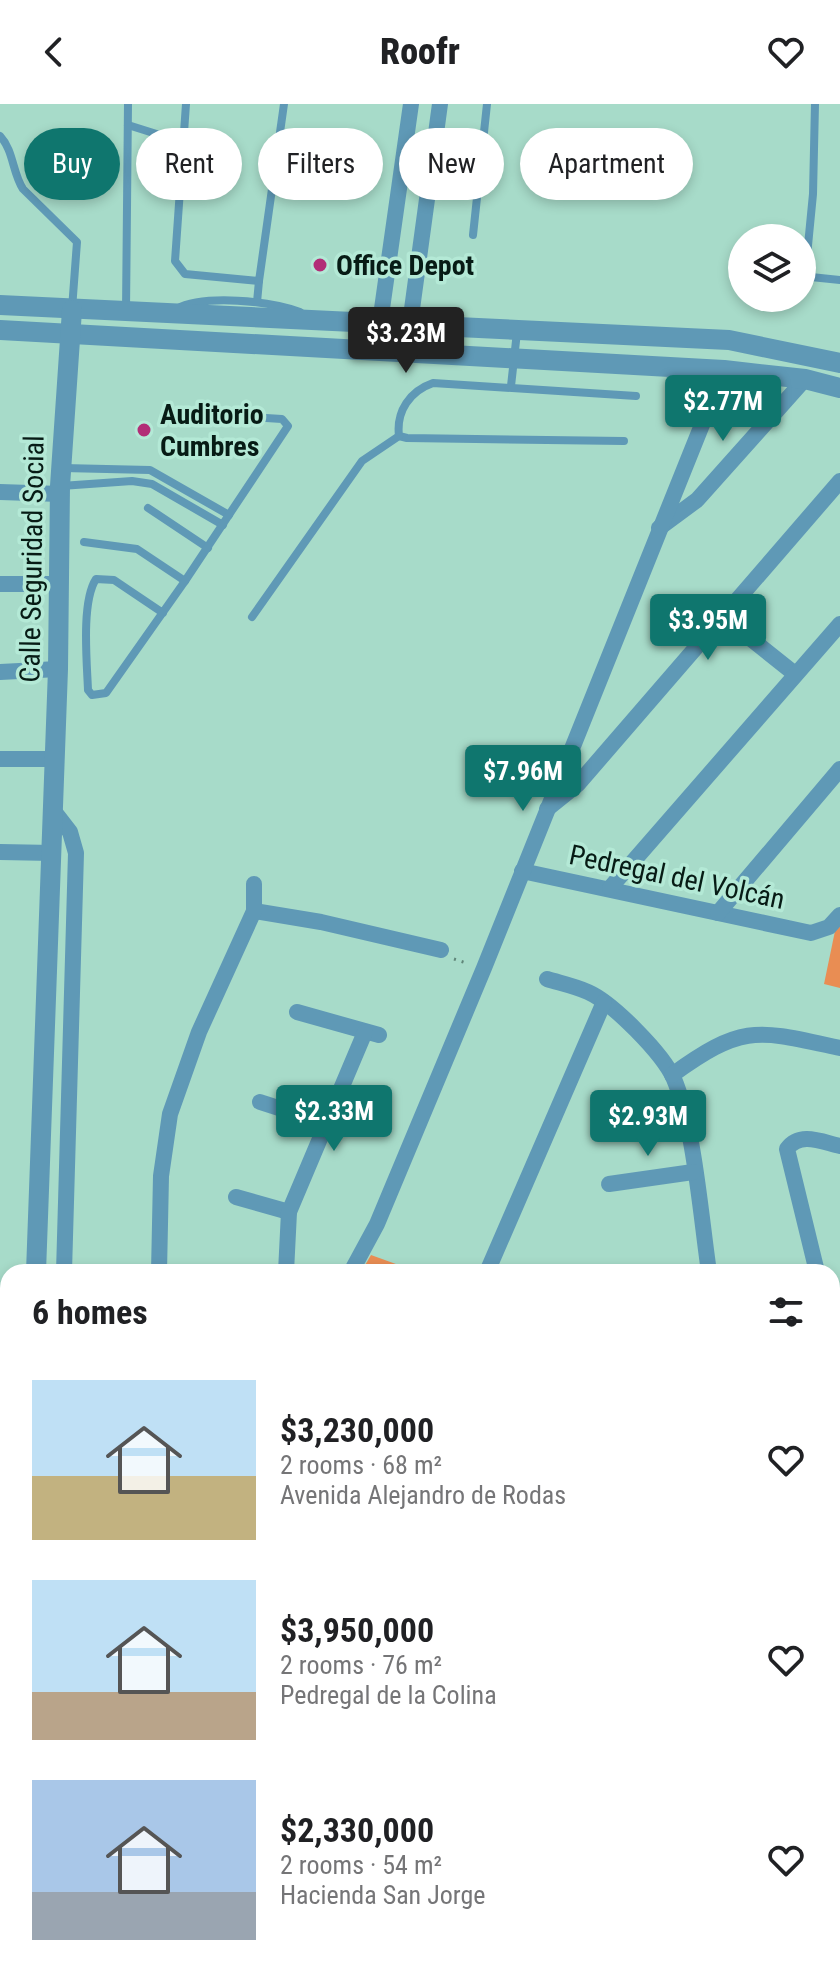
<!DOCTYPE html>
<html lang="en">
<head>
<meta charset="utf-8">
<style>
  body { margin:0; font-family:"Roboto Condensed",sans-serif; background:#f6f6f6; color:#202124; height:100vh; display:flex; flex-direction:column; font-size:30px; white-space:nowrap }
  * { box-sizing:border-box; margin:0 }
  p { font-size:26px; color:#757577 }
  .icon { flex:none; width:44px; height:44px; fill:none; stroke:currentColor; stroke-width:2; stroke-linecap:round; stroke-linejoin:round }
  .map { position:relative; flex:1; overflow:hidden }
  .details { position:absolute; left:0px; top:1160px; width:840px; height:714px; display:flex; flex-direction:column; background:#fff; border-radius:24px 24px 0 0; box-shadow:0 4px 12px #0003 }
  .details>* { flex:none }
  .hud { position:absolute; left:24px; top:24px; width:792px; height:72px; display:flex; gap:16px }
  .buttons { position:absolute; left:728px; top:120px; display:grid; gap:16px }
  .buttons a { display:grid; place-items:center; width:88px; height:88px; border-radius:50%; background:#fff; box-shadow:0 4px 12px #0003; font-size:40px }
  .price { position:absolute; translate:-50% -68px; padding:0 18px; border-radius:8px; background:#0f766e; color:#fff; font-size:26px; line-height:52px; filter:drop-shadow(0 2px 4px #0008) }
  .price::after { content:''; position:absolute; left:50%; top:48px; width:24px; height:18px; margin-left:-12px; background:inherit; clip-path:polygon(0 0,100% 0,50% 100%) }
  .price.on { background:#222; color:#fff }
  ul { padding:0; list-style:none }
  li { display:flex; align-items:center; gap:24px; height:200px; padding:0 32px }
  li span { display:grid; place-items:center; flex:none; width:224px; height:160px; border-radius:0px; color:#555 }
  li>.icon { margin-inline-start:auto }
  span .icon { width:96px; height:96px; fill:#fffc; stroke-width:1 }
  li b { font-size:34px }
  h2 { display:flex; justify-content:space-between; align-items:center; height:96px; padding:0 32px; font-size:34px }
  .tag { padding:0 28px; border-radius:36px; background:#fff; box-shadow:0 4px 12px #0003; font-size:28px; line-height:72px }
  .tag.on { background:#0f766e; color:#fff }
  header { display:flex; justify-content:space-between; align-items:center; height:104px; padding:0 32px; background:#fff; font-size:36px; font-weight:800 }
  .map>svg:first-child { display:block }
  .built { fill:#94d1bd }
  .green { fill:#e98d53 }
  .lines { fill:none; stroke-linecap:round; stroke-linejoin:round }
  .path { stroke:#608679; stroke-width:3; stroke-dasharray:2 6; stroke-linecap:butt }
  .service { stroke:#5f99b6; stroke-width:8 }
  .minor { stroke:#5f99b6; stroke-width:16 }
  .tertiary { stroke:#5f99b6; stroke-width:20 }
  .poi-dot { fill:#b22e77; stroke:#b4e9d6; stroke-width:3 }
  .labels { text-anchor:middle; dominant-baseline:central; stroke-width:7; stroke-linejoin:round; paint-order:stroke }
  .poi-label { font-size:28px; font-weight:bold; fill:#071b15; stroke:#b4e9d6; text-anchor:start }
  .street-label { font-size:28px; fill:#071b15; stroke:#b4e9d6 }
</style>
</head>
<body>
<header><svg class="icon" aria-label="back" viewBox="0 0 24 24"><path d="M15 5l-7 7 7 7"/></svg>Roofr<svg class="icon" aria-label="heart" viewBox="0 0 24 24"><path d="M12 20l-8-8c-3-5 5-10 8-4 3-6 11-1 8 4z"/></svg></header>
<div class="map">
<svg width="840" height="1873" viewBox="0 0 840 1873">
  <rect width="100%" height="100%" fill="#a7dbc9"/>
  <g class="built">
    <path d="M840,1457v159l-8,-1v-156z"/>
    <path d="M442,1866h80v7h-82z"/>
  </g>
  <g class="green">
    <path d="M840,822v62l-16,-4 11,-53z"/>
    <path d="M371,1151l47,17h-57z"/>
    <rect x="0" y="1514" width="8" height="146"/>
    <path d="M832,1615l8,1v84h-8z"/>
  </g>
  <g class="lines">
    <path class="path" d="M454,855l15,5"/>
    <g class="service">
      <path d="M186,0l-11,157 10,13 74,7 25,-177"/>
      <path d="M815,0l-2,90 -7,72 5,11 29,3"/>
      <path d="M128,21l54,17"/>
      <path d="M0,32c14,15 12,36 23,53l54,53 -5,67"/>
      <path d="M473,131l14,-131"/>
      <path d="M257,198l2,-21"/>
      <path d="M176,205c29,-15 94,-8 124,3"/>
      <path d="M126,207l2,-207"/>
      <path d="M511,282l6,-54"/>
      <path d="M624,337l-217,-3 -8,-2c-3,-25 11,-45 34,-53l203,13"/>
      <path d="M63,364l87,2 79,45"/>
      <path d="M61,382l71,-5 20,3 71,41"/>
      <path d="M148,404l60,40"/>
      <path d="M84,438l53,7 48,32"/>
      <path d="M163,509l-49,-33 -18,-1c-15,23 -9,84 -8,111l4,5 14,-2 79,-112 103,-155 -6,-7 -95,-6"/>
      <path d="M252,513l110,-156 37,-25"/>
    </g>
    <g class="minor">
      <path d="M376,247l35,-247"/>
      <path d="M406,249l34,-249"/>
      <path d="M0,388l60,2"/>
      <path d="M659,424l38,-28 108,-121"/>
      <path d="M0,480h58"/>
      <path d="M721,511l74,59"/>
      <path d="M0,568l58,-3"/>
      <path d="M0,655h55"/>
      <path d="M547,705l31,-25 262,-303"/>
      <path d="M53,706l17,22 6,21 -12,419"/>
      <path d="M0,748l53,1"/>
      <path d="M522,767l289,62 18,-6 11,-12"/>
      <path d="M610,784l230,-264"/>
      <path d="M254,807l67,11 120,28"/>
      <path d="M718,809l122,-144"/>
      <path d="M547,875c13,4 28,7 41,13 25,11 75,62 86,87 20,47 27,139 35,193"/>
      <path d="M297,908l82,23"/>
      <path d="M672,971c72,-52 85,-45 168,-27"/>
      <path d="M260,998l65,21"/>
      <path d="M609,1080l84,-12"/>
      <path d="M236,1093l53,15"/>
      <path d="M159,1168l2,-96 9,-62 29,-82 55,-121v-27"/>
      <path d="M286,1168l3,-60 76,-180"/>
      <path d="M351,1168l26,-48 107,-256 240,-598"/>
      <path d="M487,1168l117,-270"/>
      <path d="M817,1168l-30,-123c13,-18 35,-7 53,-3"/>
      <path d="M832,1227l8,32"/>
      <path d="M0,1230h8"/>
      <path d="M0,1324l8,-1"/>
      <path d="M832,1328l8,-2"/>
      <path d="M0,1414l8,-1"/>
      <path d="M832,1431l8,-2"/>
      <path d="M832,1448l8,-2"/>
      <path d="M0,1505l8,-1"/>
      <path d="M0,1669h8"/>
      <path d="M832,1710h8"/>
      <path d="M0,1759h8"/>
      <path d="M832,1802h8"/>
      <path d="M0,1855l8,1"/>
      <path d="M187,1866l9,7"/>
      <path d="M221,1873l1,-7"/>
      <path d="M431,1873l2,-7"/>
      <path d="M597,1873v-7"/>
      <path d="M689,1873v-7"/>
    </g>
    <g class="tertiary">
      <path d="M0,201l729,35 111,23"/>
      <path d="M0,226l724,40 81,9 35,9"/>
      <path d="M36,1168l22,-603 2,-183 12,-176"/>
      <path d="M18,1873l1,-7"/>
      <path d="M40,1873v-7"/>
    </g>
  </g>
  <g class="poi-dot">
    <circle cx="320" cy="161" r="8"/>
    <circle cx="144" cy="326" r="8"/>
  </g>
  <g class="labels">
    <g class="poi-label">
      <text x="336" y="161">Office Depot</text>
      <text x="160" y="310">Auditorio<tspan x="160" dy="32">Cumbres</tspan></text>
    </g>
    <g class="street-label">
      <text transform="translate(32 455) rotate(-89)">Calle Seguridad Social</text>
      <text transform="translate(677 773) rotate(12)">Pedregal del Volcán</text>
    </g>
  </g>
</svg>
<div class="buttons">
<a><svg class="icon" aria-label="layers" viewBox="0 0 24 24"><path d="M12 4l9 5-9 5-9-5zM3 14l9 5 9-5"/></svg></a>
</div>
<b class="price on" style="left:406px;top:271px">$3.23M</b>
<b class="price" style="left:723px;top:339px">$2.77M</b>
<b class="price" style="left:708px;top:558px">$3.95M</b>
<b class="price" style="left:523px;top:709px">$7.96M</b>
<b class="price" style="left:334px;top:1049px">$2.33M</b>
<b class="price" style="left:648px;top:1054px">$2.93M</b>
<div class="hud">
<a class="tag on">Buy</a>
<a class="tag">Rent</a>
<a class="tag">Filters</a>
<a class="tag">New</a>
<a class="tag">Apartment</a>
</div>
<section class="details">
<h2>6 homes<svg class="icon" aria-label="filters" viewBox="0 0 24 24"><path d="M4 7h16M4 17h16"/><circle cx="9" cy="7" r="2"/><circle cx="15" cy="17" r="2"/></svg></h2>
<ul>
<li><span style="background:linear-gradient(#bfe0f5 60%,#c2b280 0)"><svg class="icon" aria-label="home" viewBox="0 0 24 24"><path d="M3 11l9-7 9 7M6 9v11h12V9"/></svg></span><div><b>$3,230,000</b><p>2 rooms · 68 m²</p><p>Avenida Alejandro de Rodas</p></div><svg class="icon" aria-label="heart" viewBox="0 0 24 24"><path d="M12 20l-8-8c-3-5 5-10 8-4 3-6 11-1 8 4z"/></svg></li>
<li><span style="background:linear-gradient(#bfe0f5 70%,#b9a48a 0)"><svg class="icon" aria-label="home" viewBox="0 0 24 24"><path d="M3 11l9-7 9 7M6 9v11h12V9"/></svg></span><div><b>$3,950,000</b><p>2 rooms · 76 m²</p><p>Pedregal de la Colina</p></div><svg class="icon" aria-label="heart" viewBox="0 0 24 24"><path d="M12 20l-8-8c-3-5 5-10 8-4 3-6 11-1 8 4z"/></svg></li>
<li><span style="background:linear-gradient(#a9c7e8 70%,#9aa5b1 0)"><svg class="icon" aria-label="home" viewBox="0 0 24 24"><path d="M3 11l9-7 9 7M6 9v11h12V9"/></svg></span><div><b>$2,330,000</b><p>2 rooms · 54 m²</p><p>Hacienda San Jorge</p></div><svg class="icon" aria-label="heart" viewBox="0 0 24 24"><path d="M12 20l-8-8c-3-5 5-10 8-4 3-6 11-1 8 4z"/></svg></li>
</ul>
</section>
</div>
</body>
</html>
